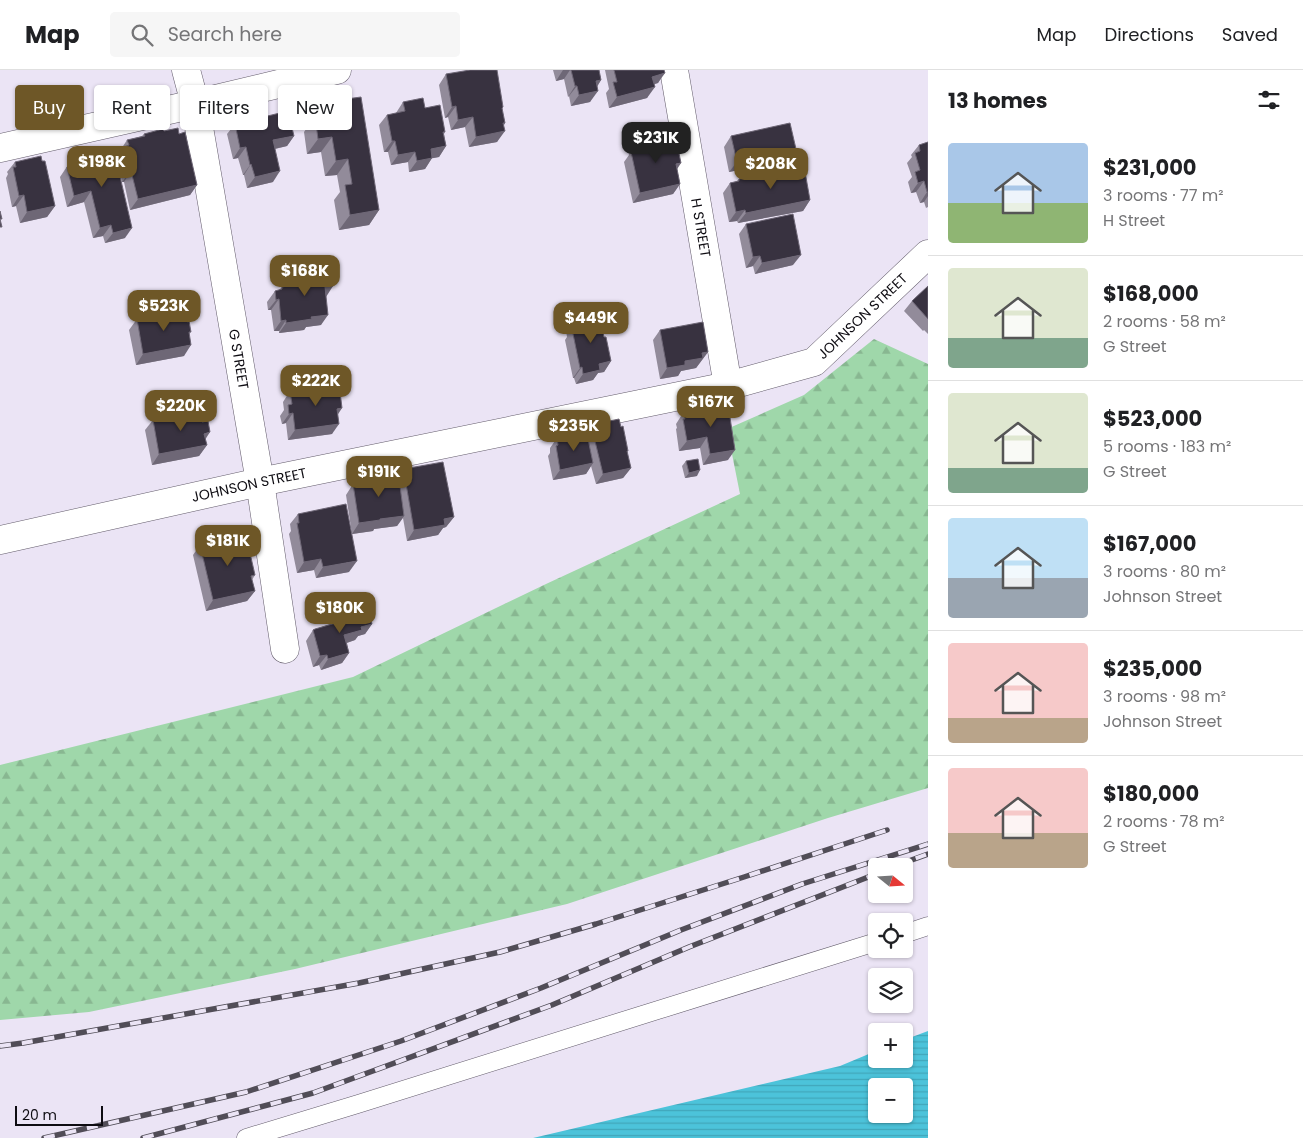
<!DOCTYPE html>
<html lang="en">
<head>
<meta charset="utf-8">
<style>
  body { margin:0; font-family:Poppins,sans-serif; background:#f6f6f6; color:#202124; height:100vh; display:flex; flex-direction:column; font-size:19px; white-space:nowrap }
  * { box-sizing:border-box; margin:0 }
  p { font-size:16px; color:#757577 }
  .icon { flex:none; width:28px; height:28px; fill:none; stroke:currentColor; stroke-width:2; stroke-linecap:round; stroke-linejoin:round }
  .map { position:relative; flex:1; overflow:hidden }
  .drawer { display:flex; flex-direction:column; background:#fff; width:375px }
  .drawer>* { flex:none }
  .top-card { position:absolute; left:15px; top:15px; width:475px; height:45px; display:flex; gap:10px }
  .needle { width:32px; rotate:108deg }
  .tools { position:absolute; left:868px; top:788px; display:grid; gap:10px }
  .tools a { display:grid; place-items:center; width:45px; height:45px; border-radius:5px; background:#fff; box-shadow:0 1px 4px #0004; font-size:25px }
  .scale { position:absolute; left:15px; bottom:12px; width:88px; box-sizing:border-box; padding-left:5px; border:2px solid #0e0c12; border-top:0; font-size:14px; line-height:18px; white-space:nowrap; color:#0e0c12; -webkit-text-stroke:4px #ebe4f5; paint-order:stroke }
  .price { position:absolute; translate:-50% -42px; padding:0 11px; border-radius:10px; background:#6e5727; color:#fff; font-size:16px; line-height:32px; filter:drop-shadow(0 1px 2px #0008) }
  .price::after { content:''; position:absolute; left:50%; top:30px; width:15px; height:11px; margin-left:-8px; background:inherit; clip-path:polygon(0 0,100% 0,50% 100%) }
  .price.selected { background:#222; color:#fff }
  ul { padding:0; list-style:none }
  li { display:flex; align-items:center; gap:15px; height:125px; padding:0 20px }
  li+li { border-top:1px solid #e0e0e0 }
  li span { display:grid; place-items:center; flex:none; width:140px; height:100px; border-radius:5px; color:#555 }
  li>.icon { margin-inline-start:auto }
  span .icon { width:60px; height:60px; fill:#fffc; stroke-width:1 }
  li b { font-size:21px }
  h2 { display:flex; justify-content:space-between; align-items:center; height:60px; padding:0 20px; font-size:21px }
  .tag { padding:0 18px; border-radius:5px; background:#fff; box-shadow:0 1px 4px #0004; font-size:18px; line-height:45px }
  .tag.selected { background:#6e5727; color:#fff }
  header { display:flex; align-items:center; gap:30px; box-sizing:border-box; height:70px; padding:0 25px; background:#fff; border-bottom:1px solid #e0e0e0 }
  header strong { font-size:24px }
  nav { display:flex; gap:28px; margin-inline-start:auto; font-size:18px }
  .search { width:350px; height:45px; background:#f6f6f6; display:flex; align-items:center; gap:12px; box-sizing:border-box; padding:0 18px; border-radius:5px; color:#757577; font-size:19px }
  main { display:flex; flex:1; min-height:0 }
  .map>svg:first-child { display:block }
  .forest { fill:url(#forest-firs) }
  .water { fill:url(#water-rules); fill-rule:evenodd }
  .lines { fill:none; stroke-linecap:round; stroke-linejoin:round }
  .service-casing { stroke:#635c6b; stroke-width:19 }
  .minor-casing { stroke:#635c6b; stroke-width:29 }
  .service { stroke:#fff; stroke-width:18 }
  .minor { stroke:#fff; stroke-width:28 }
  .rail-casing { stroke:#514d57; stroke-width:5.5 }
  .rail { stroke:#ebe4f5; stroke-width:4; stroke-dasharray:11; stroke-linecap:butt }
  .wall { fill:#928b9a }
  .shaded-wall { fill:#6e6776 }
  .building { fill:#383240; stroke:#6e6776 }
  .labels { text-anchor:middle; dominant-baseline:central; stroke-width:5; stroke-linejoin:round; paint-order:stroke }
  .street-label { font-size:14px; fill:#0e0c12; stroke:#ebe4f5 }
</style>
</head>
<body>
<header>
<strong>Map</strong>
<div class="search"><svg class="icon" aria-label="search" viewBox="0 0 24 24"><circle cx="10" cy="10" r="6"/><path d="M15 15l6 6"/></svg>Search here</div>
<nav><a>Map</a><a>Directions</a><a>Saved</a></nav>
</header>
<main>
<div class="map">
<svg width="928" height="1068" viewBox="0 0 928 1068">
  <defs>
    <pattern id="forest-firs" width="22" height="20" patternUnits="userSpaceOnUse" patternTransform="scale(1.25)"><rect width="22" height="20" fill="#9fd7aa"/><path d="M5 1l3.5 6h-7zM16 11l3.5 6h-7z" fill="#88b791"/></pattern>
    <pattern id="water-rules" width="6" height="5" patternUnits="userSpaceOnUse" patternTransform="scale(1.25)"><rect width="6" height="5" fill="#4cc3da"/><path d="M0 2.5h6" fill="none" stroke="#41a6ba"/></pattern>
  </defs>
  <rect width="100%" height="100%" fill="#ebe4f5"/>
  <path class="forest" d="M874,269l54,25v424l-100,30 -261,86 -272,65 -206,43 -89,8v-255l353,-88 193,-93 194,-90 -13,-65 77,-34z"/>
  <path class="water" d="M928,961v107h-395l307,-72 36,-15v8h28v-19zM876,1016h28v28h-28z"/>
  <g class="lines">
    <g class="service-casing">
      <g id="service">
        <path d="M904,864l24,-8"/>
        <path d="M246,1068l112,-34 300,-94 218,-68"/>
      </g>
    </g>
    <g class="minor-casing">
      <g id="minor">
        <path id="s1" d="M186,0l9,34 65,378 25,167"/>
        <path id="s2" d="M674,0l54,316"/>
        <path d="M0,78l195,-44 142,-34"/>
        <path id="s3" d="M0,470l260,-58 468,-96 86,-24 114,-108"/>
      </g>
    </g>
    <use href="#service" class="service"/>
    <use href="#minor" class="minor"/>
    <g class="rail-casing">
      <g id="rail">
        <path d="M895,796l33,-12"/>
        <path d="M0,976l23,-3 336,-60 141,-31 96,-28 148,-47 143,-47"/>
        <path d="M44,1068l202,-46 155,-51 140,-53 140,-58 121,-46 126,-40"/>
        <path d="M143,1068l170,-45 239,-88 137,-58 187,-73"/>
      </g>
    </g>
    <use href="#rail" class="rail"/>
  </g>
  <g class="wall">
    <path d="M553,0h46l2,10 -4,7 -7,15 -19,4 -2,-10 -1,1 -4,-18 -8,2z"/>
    <path d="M605,0h59l-6,13 -4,1 -7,14 -38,10 -3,-15 3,-4z"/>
    <path d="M446,4l57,33 -1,2 3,14 -8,19 -28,5 -4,-20 -14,3 -3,-13 -3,1 -6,-33z"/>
    <path d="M339,30l40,110 -10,15 -30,5 -5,-30 6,-8 -3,-17 -12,1 -4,-24 -14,2 -3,-22 5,-7 -1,-2 11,-15 16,-3z"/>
    <path d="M403,32l22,6 20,24 -1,2 2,12 -7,11 -7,1 -7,11 -16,3 -1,-10 -17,3 -3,-13h-4l-5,-27 8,-10 9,-2z"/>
    <path d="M790,53l5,45 15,32 -7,11 -65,12 -1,-2 -8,1 -6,-29 7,-10 7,-2 2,-2 30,-6 -2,-9 -38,8 -5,-25 7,-11z"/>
    <path d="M235,54l59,12 -7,10 -12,3 -2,33 -26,6 -3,-13h-1l-5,-17 -5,1 -6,-25z"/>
    <path d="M164,61l15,3 18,51 -7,10 -60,15 -6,-28h-2l-6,-25 11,-17 15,-4 2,-2z"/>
    <path d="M636,69l41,30 3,15 -7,10 -40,9 -9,-41 5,-7 -1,-5z"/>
    <path d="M928,72v65l-2,1 -2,-6 -4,1 -4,-11 -5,1 -3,-11 4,-5 -5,-14 5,-6 -1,-2 8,-10z"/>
    <path d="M72,89l53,79 -20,5 -2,-7 -10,2 -9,-36 -17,5 -7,-30z"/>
    <path d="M42,91l13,45 -8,11 -27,6 -4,-17 -4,1 -6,-29 2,-4 -1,-2 8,-10z"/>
    <path d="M746,154l47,41 -38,9 -2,-8 -7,2 -7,-34z"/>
    <path d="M292,206l34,21 -5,28 -15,2 -2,3 -25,3v-2h-5l-3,-21h-3l-1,-8 8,-11 4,-1 3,-3 3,-1z"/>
    <path d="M928,216v48l-4,-4 -1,1 -19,-20 8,-10z"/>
    <path d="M137,249l50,3 4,10 -2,2 -5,22 -48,9 -7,-35z"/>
    <path d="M573,250l31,17 7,24 -7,11 -6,1 -5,7 -17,4 -2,-6h-1l-8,-38 2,-3 -1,-6z"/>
    <path d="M660,260l48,22 -12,16 -15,3 -3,5 -18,3 -7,-39z"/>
    <path d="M290,321l48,23 -6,20 -44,6 -2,-17 -4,1 -2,-8 4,-6 -1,-8z"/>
    <path d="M713,332l15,58 -25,5 -3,-17 -21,3 -3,-22 1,-1 -1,-4 7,-11 26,-4z"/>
    <path d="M153,350l52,19 2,6 -8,11 -47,9 -7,-35z"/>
    <path d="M600,353l27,30 4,15 -8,10 -27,6 -5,-18 -5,8 -33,6 -5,-24 2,-3v-5l7,-10 31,1z"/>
    <path d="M686,391l11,15 -12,2 -3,-12z"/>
    <path d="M409,398l45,49 -8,10 -3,1 -5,7 -31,6 -4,-23 -6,8 -23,3 -1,2 -21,3 -6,-39 7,-11 13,-2 5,-7 29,10 2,-3v-4z"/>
    <path d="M298,444l51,58 -33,6 -2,-8 -17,3 -8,-39 2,-3 -1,-7z"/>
    <path d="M217,469l17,4 21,32 -3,5 3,11 -8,10 -41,10 -13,-56 7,-10 15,-4z"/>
    <path d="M358,545l14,9 -7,10 -7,2 -3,4 -8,3 2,10 -7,10 -21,7 -2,-5 -6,2 -7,-26 7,-11 17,-6 5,-6z"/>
  </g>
  <g class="shaded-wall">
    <path d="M563,0h7l-6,9 -8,2z"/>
    <path d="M665,3l-7,10 -13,4 7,-10z"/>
    <path d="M601,10l-7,11 2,-10z"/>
    <path d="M575,16h2l-8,10 -1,1z"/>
    <path d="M655,17l-8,11 -38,10 8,-11z"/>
    <path d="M598,21l-8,11 -19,4 8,-11z"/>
    <path d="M456,36l-8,11 -3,1 7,-11z"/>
    <path d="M473,47l-8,10 -14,3 7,-10z"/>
    <path d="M503,53h2l-7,9 7,-1 -8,11 -28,5 7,-10z"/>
    <path d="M294,66l-7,10 -22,5 8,-11z"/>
    <path d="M332,67l-11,15 -14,2 11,-15z"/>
    <path d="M392,71h3l-7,11h-4z"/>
    <path d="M446,76l-7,11 -16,3 8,-11z"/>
    <path d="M246,77l-8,11 -5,1 7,-11z"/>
    <path d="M415,82l-7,10 -17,3 7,-10z"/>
    <path d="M774,83l-7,11 -38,8 8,-10z"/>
    <path d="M432,88l-7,11 -16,3 8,-11z"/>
    <path d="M348,89l-11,16 -12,1 11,-15z"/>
    <path d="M799,92l-7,11 -22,4 7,-10z"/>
    <path d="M681,93l-7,11 2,-10z"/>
    <path d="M251,94l-7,11h-1l7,-10z"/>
    <path d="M131,101l-7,11h-2l8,-10z"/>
    <path d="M280,101l-7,11 -26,6 8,-11z"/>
    <path d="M924,111l-8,11 -5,1 7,-10z"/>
    <path d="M680,114l-7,10 -40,9 7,-10z"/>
    <path d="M197,115l-7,10 -60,15 8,-11z"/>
    <path d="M91,121l-7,11 -17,5 7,-11z"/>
    <path d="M927,122h1v4l-4,6 -4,1z"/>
    <path d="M24,125l-8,11 -4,1 7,-11z"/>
    <path d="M810,130l-7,11 -65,12 8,-10z"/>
    <path d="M55,136l-8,11 -27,6 7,-11z"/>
    <path d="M379,140l-10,15 -30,5 11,-15z"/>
    <path d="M745,140l-8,11 -8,1 7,-10z"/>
    <path d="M111,155l-8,11 -10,2 7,-10z"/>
    <path d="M132,158l-7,10 -20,5 8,-10z"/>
    <path d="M801,185l-8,10 -38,9 7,-11z"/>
    <path d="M760,186l-7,10 -7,2 7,-11z"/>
    <path d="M333,216l-7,11 -1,-10z"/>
    <path d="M279,229l-8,11h-3l8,-10z"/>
    <path d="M328,245l-7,10 -15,2 -2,3 -25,3 7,-10 25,-6z"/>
    <path d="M286,250l-7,11h-5l7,-10z"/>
    <path d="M191,275l-7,11 -48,9 7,-11z"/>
    <path d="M708,282l-12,16 -15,3 -3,5 -18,3 7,-11 35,-15z"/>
    <path d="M611,291l-7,11 -6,1 -5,7 -17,4 7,-10 16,-10z"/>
    <path d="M582,297l-8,11h-1l7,-10z"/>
    <path d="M342,338l-7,11 2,-10z"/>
    <path d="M293,343l-7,10 -4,1 7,-10z"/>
    <path d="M339,354l-7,10 -44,6 7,-10z"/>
    <path d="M210,362l-7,11 1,-9z"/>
    <path d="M707,367l-7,11 -21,3 8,-10z"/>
    <path d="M207,375l-8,11 -47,9 7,-11z"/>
    <path d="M735,380l-7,10 -25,5 7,-11z"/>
    <path d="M593,393l-7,11 -33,6 7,-10z"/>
    <path d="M631,398l-8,10 -27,6 7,-10z"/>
    <path d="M700,400l-3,6 -12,2 4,-5z"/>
    <path d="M404,446l-7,10 -23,3 -1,2 -21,3 7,-11 21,-4z"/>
    <path d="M454,447l-8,10 -3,1 -5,7 -31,6 7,-11 30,-11z"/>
    <path d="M321,489l-7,11 -17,3 7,-11z"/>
    <path d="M357,491l-8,11 -33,6 7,-11z"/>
    <path d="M255,521l-8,10 -41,10 7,-11z"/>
    <path d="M372,554l-7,10 -7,2 -3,4 -18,6 7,-11 17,-8z"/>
    <path d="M349,583l-7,10 -21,7 7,-11z"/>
    <path d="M327,585l-8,10 -6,2 7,-11z"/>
  </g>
  <g class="building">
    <path d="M470,0h27l6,37 -1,1 3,15h-2l2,8 -29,6 -3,-20 -15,3 -2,-14 -4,1 -6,-33z"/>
    <path d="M571,0h28l2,10 -5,1 2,10 -19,4 -2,-9h-2z"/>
    <path d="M614,0h50l1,3 -13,4 3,10 -38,10 -4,-15h4z"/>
    <path d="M361,27l18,113 -29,5 -5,-30 7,-1 -4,-25 -12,2 -4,-24 -14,2 -3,-22 6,-1 -2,-8 20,-3v-5z"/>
    <path d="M423,28l2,10 15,-3 5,27h-2l3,14 -15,3 1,9 -15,3 -2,-9 -17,3 -3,-14h-3l-5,-26 18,-4 -2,-9z"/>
    <path d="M288,41l6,25 -21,4 7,31 -25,6 -4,-13 -1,1 -4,-18 -6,1 -5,-24z"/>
    <path d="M790,53l9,39 -22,5 -3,-14 -37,9 -6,-26z"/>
    <path d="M178,58l1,6 6,-2 12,53 -59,14 -7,-28 -1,1 -6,-25 5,-2 -2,-5 18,-4 -1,-2 19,-5 1,2z"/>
    <path d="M657,65l2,11 13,-3v2l5,-1 4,19 -5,1 4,20 -40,9 -9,-41 7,-2 -2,-11z"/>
    <path d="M928,72v50h-1l-3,-11 -6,2 -3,-11 5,-2 -5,-17 5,-2 -1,-6z"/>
    <path d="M111,79l1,6h3l17,73 -19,5 -2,-8 -11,3 -9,-37 -17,5 -7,-29 6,-2 -1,-6z"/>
    <path d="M41,86l1,5h3l10,45 -28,6 -3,-17 -5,1 -6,-29h3l-1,-5z"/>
    <path d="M804,96l6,34 -64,13 -1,-3 -9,2 -6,-29 9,-2v-2z"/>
    <path d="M0,141l2,8h-2l2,8h-2z"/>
    <path d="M793,144l8,41 -39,8 -2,-7 -7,1 -7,-33z"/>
    <path d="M331,201l2,15 -8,1 3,28 -17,2 1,2 -26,4v-3l-5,1 -2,-22 -3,1 -1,-9 7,-2v-2l11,-2 -1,-9z"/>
    <path d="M928,216v33l-16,-18z"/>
    <path d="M184,240l3,12 2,-1 2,11h-2l2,13 -48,9 -6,-35z"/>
    <path d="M599,244l5,23h2l5,24 -12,3 1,6 -17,4 -1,-7 -2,1 -8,-39h3l-2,-9z"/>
    <path d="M703,252l5,30 -6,1 1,5 -18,3v4l-18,3 -7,-38z"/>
    <path d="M339,314l3,24 -5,1 2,15 -44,6 -2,-17 -4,1 -1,-9 4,-1 -2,-13z"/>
    <path d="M721,331l4,11 4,-1 6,39 -25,4 -3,-17 -20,4 -4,-22h2l-2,-6 32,-5 -2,-6z"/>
    <path d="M200,341l2,11 6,-1 2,11 -6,2 3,11 -48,9 -6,-34z"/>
    <path d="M619,349l2,8 2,-1 5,25h-1l4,17 -28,6 -10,-41 8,-2 -1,-8z"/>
    <path d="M583,363l1,7 4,-1 5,24 -33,7 -4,-24 2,-1 -1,-7z"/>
    <path d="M698,389l2,11 -11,3 -3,-12z"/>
    <path d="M443,392l11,55 -10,2 1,6 -31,5 -9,-52 6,-1 -2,-9z"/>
    <path d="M398,401l6,45 -24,3v1l-21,3 -6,-39 19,-3 -1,-6z"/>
    <path d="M346,434l11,57 -34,6 -2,-8 -17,3 -7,-39h2l-1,-9z"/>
    <path d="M232,465l2,8 13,-3 8,35 -4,1 4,15 -42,9 -13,-55 17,-4v-2z"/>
    <path d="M357,541l1,4 11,-3 3,12 -11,3 1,3 -18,5 5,18 -21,6 -1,-4 -7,1 -7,-26 2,-1 21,-6 -1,-5z"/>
  </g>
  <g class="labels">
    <g class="street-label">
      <text stroke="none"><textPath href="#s2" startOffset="160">H STREET</textPath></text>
      <text stroke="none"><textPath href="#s3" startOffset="900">JOHNSON STREET</textPath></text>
      <text stroke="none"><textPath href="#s1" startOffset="294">G STREET</textPath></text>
      <text stroke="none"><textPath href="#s3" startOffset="255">JOHNSON STREET</textPath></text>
    </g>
  </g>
</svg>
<div class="tools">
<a><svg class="needle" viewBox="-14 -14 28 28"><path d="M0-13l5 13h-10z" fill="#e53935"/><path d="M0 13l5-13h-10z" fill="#757577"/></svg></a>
<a><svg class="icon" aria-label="locate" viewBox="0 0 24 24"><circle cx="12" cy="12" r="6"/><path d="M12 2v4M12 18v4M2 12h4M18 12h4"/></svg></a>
<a><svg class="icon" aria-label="layers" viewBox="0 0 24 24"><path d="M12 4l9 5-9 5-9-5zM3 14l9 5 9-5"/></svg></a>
<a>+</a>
<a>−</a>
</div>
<div class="scale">20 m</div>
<b class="price selected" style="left:656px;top:94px">$231K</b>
<b class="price" style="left:102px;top:118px">$198K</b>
<b class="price" style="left:771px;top:120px">$208K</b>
<b class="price" style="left:305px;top:227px">$168K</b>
<b class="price" style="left:164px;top:262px">$523K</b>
<b class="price" style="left:591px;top:274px">$449K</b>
<b class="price" style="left:316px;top:337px">$222K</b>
<b class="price" style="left:711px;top:358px">$167K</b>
<b class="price" style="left:181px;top:362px">$220K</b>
<b class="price" style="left:574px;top:382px">$235K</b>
<b class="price" style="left:379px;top:428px">$191K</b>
<b class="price" style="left:228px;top:497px">$181K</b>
<b class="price" style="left:340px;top:564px">$180K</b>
<div class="top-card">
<a class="tag selected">Buy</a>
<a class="tag">Rent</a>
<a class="tag">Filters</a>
<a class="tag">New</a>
</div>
</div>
<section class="drawer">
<h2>13 homes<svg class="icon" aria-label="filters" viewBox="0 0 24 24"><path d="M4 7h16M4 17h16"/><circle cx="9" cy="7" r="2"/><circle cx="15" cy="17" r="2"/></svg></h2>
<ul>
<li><span style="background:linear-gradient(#a9c7e8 60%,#8fb573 0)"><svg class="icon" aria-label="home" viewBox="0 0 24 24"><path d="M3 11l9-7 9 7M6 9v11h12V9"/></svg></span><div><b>$231,000</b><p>3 rooms · 77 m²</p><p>H Street</p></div></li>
<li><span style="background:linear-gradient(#dfe7d0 70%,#7fa58c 0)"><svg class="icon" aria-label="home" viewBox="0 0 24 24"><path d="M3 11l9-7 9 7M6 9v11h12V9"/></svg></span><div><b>$168,000</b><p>2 rooms · 58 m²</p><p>G Street</p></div></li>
<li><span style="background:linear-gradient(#dfe7d0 75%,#7fa58c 0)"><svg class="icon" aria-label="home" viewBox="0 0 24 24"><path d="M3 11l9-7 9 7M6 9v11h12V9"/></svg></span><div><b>$523,000</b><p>5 rooms · 183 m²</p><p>G Street</p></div></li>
<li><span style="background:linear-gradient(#bfe0f5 60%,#9aa5b1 0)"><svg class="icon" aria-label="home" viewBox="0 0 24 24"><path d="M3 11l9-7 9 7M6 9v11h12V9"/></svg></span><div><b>$167,000</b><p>3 rooms · 80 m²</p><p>Johnson Street</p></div></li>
<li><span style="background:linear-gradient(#f6c9c9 75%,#b9a48a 0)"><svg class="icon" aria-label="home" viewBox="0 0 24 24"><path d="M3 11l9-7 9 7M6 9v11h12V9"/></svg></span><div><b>$235,000</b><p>3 rooms · 98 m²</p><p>Johnson Street</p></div></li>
<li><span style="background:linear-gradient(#f6c9c9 65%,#b9a48a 0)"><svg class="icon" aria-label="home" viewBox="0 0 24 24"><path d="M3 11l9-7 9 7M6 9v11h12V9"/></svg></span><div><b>$180,000</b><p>2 rooms · 78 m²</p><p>G Street</p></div></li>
</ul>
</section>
</main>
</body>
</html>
